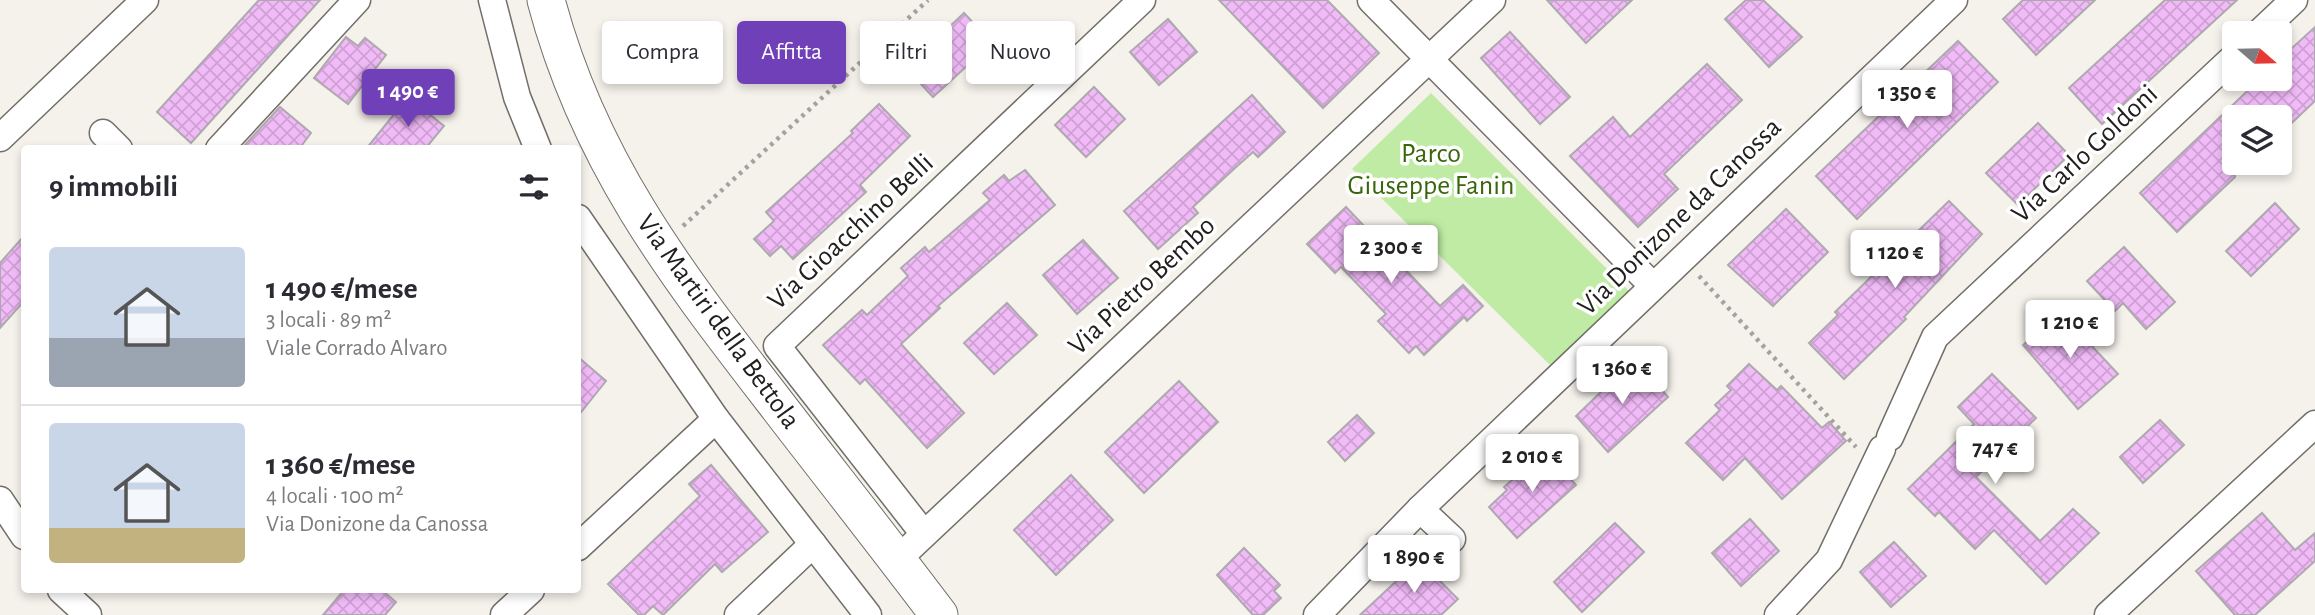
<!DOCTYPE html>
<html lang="it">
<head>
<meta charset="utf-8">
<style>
  body { margin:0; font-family:"Alegreya Sans",sans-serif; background:#f7f7f7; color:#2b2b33; height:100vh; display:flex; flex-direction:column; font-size:26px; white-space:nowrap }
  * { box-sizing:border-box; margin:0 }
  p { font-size:23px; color:#7c7c81 }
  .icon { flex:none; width:38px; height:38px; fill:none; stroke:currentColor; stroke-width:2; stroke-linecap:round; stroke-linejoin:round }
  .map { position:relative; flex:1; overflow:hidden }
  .drawer { position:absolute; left:21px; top:145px; width:560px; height:448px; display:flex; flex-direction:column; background:#fff; border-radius:7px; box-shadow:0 4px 10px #0003 }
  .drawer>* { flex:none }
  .top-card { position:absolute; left:602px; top:21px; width:665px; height:63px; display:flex; gap:14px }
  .needle { width:46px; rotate:110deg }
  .tools { position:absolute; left:2222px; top:21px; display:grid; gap:14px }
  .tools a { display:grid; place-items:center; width:70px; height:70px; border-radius:7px; background:#fff; box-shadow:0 4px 10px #0003; font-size:35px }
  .price { position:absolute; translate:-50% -60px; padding:0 16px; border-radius:7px; background:#fff; color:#222; font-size:23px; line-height:46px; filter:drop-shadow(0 2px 4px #0008) }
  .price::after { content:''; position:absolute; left:50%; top:42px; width:21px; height:16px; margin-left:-10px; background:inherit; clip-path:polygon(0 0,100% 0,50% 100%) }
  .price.active { background:#6f40b7; color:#fff }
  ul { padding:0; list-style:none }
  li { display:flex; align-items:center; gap:21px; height:175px; padding:0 28px }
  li+li { border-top:2px solid #e1e1e2 }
  li span { display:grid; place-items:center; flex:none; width:196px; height:140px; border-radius:7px; color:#555 }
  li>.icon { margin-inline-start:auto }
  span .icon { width:84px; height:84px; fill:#fffc; stroke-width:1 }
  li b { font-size:30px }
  h2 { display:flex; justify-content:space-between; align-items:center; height:84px; padding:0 28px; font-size:30px }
  .pill { padding:0 24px; border-radius:7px; background:#fff; box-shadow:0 4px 10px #0003; font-size:24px; line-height:63px }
  .pill.active { background:#6f40b7; color:#fff }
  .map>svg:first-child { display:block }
  .park { fill:#bfeba4 }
  .building { fill:url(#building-cross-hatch); stroke:#ada9ae; stroke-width:2 }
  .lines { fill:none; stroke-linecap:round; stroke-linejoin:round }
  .minor-casing { stroke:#726e69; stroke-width:29 }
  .secondary-casing { stroke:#726e69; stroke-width:39 }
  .path { stroke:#a5a29e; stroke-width:4.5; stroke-dasharray:3.5 5; stroke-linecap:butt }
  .minor { stroke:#fff; stroke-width:26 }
  .secondary { stroke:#fff; stroke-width:37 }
  .labels { text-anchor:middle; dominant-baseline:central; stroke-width:7; stroke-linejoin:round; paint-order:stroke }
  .park-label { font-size:28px; fill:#38660b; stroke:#fff }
  .street-label { font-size:28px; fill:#21201e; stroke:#fff }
</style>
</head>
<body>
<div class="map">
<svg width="2315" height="615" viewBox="0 0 2315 615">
  <defs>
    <pattern id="building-cross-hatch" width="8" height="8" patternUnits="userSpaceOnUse" patternTransform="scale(1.75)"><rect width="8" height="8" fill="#f1bbf8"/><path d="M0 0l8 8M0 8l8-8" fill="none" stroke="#cea0d4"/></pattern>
  </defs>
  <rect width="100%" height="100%" fill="#f5f1eb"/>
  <path class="park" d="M1431,93l198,198 -78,75 -199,-197z"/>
  <g class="building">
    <path d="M259,0h61l-129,143 -34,-31z"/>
    <path d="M1219,0h108l52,53 -56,55z"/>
    <path d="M1547,0h85l-46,43z"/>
    <path d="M1746,0h17l39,37 -33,30 -44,-48z"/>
    <path d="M2023,0h72l-59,55 -33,-36z"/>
    <path d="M2165,0h72l-135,124 -33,-36z"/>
    <path d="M964,13l28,30 -59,54 -27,-29z"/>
    <path d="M1168,19l29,33 -38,33 -29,-33z"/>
    <path d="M2315,27v74l-35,33v-17h-45v60l-58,55 -37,-39 120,-114h20v-20z"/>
    <path d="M1510,32l60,65 -30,27 -59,-66z"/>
    <path d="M346,37l12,9 7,-8 21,17 -38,49 -34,-26z"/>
    <path d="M1958,41l40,41 -141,137 -41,-43z"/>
    <path d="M1707,64l35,36 -78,74 14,15 -40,38 -68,-71 43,-39 17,20z"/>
    <path d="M1094,87l31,32 -39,38 -31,-32z"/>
    <path d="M1252,95l33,37 -27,25 -5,-5 -18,16 -42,39 5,6 -40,36 -34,-38z"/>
    <path d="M408,97l36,29 -19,23h-59z"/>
    <path d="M879,104l31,32 -50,49 6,7 -73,67 -12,-13 -11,10 -16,-17 20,-18 -8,-9 87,-79 -2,-2z"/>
    <path d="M280,107l31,26 -12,16h-58z"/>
    <path d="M2038,123l31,32 -51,50 -32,-32z"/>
    <path d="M1025,170l30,35 -117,101 2,2 -39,36 63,69 -37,35 -62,-69 -5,5 -37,-39 39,-35 5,5 41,-39 -7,-8 24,-21 4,5 61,-52 -7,-7 21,-18 5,6z"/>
    <path d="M1949,201l33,33 -78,83 2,2 -62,60 -35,-36 29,-28 -3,-3z"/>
    <path d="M2275,203l24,26 -48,47 -25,-25z"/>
    <path d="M1346,207l94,99 23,-21 20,21 -16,15 -3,-4 -40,38 -8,-9 -7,7 -31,-32 8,-7 -45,-47 -6,6 -28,-29z"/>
    <path d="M1786,209l42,43 -55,54 -45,-41z"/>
    <path d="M24,236v65l-24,27v-65z"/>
    <path d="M1083,240l35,38 -41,36 -34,-39z"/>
    <path d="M2124,247l51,55 -29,27 -23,-26 -8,8 -28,-30z"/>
    <path d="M1007,303l30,32 -43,39 -30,-31z"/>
    <path d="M2060,312l58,62 -40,35 -55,-64z"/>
    <path d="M578,357l28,24 -28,35z"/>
    <path d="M1635,359l33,38 -60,55 -32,-36z"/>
    <path d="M1749,364l28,26 4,-4 41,42 7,-6 17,19 -64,58 -37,-41 -22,22 -37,-37 34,-33 -5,-5 16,-15 -4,-4z"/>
    <path d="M1992,374l44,44 -60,59 64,64 33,-32 26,24 -53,51 -52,-54 -19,19 -36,-37 -4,4 -27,-27 66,-65 -16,-17z"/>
    <path d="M1179,381l39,41 -74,71 -39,-41z"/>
    <path d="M1357,415l17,18 -29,28 -17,-19z"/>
    <path d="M2160,420l24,25 -41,38 -23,-26z"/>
    <path d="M1545,451l31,34 -59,53 -28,-31 18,-17 -3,-3z"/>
    <path d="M711,465l57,67 -46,40 -7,-8 -52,51 -10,-9 -9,9h-5l-31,-31 92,-88 -11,-12z"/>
    <path d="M1071,475l42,45 -57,55 -42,-45z"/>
    <path d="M2262,513l33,37 20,-17v28l-60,54h-20l-39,-44z"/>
    <path d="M1750,519l29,32 -38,35 -29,-33z"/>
    <path d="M1615,523l29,29 -62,60 -28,-30z"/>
    <path d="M1894,542l32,34 -35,31 -31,-35z"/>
    <path d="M1244,548l36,37 -6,6 7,7 -18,17h-10l-36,-40z"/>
    <path d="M1419,560l39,39 -17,16h-81z"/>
    <path d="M344,590h38l14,12 -11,13h-62z"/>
  </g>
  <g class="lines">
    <g class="minor-casing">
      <g id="minor">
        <path d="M492,0l25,97 21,52"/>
        <path d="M1371,0l282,286"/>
        <path d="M2259,33l35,-33"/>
        <path d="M103,133l16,16"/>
        <path d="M0,138l145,-138"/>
        <path d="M219,149l138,-149"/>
        <path d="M578,218l138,201 152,196"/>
        <path d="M1890,437l45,-100 300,-281"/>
        <path d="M0,500l24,36"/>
        <path d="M1420,509l32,30"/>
        <path d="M924,534l-147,-188 365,-346"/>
        <path d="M578,547l138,-128"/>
        <path d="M897,560l595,-560"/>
        <path d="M61,590l27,25"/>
        <path d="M504,615l27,-25"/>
        <path d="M738,615l75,-71"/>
        <path d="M1317,615l103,-106 534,-509"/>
        <path d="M1778,615l51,-55 53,-111"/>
        <path d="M2108,615l207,-191"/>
      </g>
    </g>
    <g class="secondary-casing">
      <path id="secondary" d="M546,0c42,159 127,270 225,397 56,73 113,145 168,218"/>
    </g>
    <g class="path">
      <path d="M683,226l245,-226"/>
      <path d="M1699,276l157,171"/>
    </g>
    <use href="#minor" class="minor"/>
    <use href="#secondary" class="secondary"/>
  </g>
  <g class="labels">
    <g class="park-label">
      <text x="1431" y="154">Parco<tspan x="1431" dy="32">Giuseppe Fanin</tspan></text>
    </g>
    <g class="street-label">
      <text transform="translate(2085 154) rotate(-43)">Via Carlo Goldoni</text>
      <text transform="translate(1680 217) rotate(-44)">Via Donizone da Canossa</text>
      <text transform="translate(851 232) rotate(-43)">Via Gioacchino Belli</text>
      <text transform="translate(1142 286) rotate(-43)">Via Pietro Bembo</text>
      <text transform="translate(718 322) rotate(54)">Via Martiri della Bettola</text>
    </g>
  </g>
</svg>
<div class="tools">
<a><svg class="needle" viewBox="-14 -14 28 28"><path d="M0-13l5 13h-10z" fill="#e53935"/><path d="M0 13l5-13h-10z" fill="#7c7c81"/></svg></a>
<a><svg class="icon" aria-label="layers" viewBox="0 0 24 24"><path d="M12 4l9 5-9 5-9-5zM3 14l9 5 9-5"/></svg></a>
</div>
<b class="price active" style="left:408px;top:129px">1 490 €</b>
<b class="price" style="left:1907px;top:130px">1 350 €</b>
<b class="price" style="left:1391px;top:285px">2 300 €</b>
<b class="price" style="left:1895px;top:290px">1 120 €</b>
<b class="price" style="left:2070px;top:360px">1 210 €</b>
<b class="price" style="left:1622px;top:406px">1 360 €</b>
<b class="price" style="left:1995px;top:486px">747 €</b>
<b class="price" style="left:1532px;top:494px">2 010 €</b>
<b class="price" style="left:1414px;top:595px">1 890 €</b>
<div class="top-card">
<a class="pill">Compra</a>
<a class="pill active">Affitta</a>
<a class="pill">Filtri</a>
<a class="pill">Nuovo</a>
</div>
<section class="drawer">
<h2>9 immobili<svg class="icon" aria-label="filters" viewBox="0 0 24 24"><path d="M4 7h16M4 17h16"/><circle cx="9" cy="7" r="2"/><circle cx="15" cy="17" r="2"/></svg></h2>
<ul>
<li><span style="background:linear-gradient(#c9d6e8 65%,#9aa5b1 0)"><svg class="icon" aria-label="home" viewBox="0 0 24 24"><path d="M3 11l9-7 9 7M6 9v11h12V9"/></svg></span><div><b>1 490 €/mese</b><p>3 locali · 89 m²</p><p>Viale Corrado Alvaro</p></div></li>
<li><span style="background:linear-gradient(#c9d6e8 75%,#c2b280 0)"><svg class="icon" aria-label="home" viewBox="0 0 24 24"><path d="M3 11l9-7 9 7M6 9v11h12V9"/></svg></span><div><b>1 360 €/mese</b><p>4 locali · 100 m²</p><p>Via Donizone da Canossa</p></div></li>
</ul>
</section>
</div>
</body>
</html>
